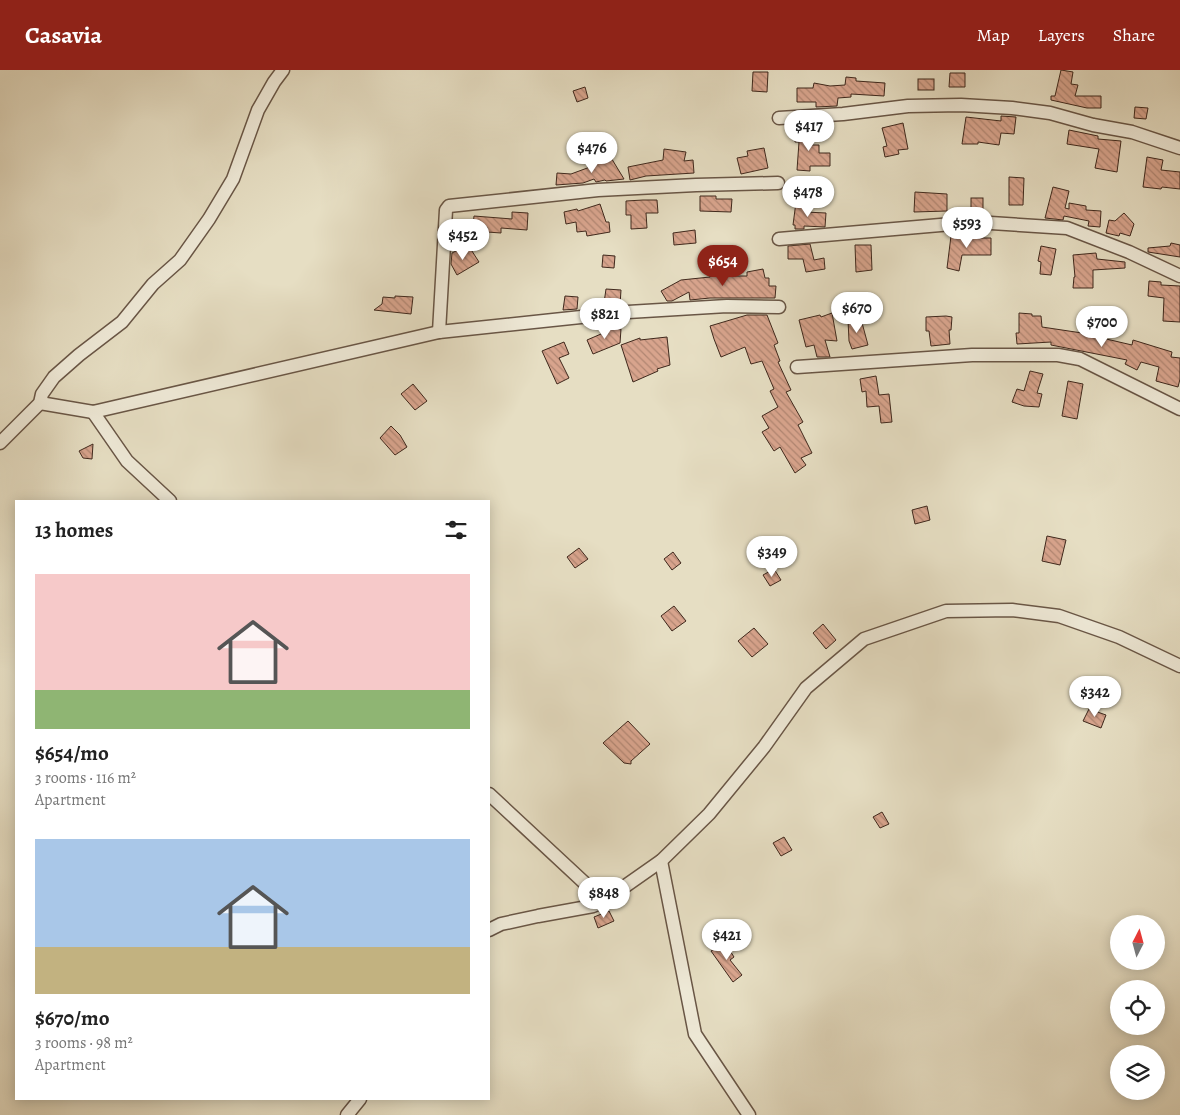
<!DOCTYPE html>
<html lang="en">
<head>
<meta charset="utf-8">
<style>
  body { margin:0; font-family:Alegreya,serif; background:#f2f2f2; color:#222; height:100vh; display:flex; flex-direction:column; font-size:19px; white-space:nowrap }
  * { box-sizing:border-box; margin:0 }
  p { font-size:16px; color:#767676 }
  .icon { flex:none; width:28px; height:28px; fill:none; stroke:currentColor; stroke-width:2; stroke-linecap:round; stroke-linejoin:round }
  .map { position:relative; flex:1; overflow:hidden }
  .details { position:absolute; left:15px; top:430px; width:475px; height:600px; display:flex; flex-direction:column; background:#fff; border-radius:0px; box-shadow:0 2px 12px #0003 }
  .details>* { flex:none }
  .needle { width:32px; rotate:6deg }
  .tools { position:absolute; left:1110px; top:845px; display:grid; gap:10px }
  .tools a { display:grid; place-items:center; width:55px; height:55px; border-radius:50%; background:#fff; box-shadow:0 2px 12px #0003; font-size:25px }
  .price { position:absolute; translate:-50% -42px; padding:0 11px; border-radius:18px; background:#fff; color:#222; font-size:16px; line-height:32px; filter:drop-shadow(0 1px 2px #0008) }
  .price::after { content:''; position:absolute; left:50%; top:30px; width:15px; height:11px; margin-left:-8px; background:inherit; clip-path:polygon(0 0,100% 0,50% 100%) }
  .price.selected { background:#8f2418; color:#fff }
  ul { padding:0; list-style:none }
  li { display:grid; align-content:center; gap:10px; height:265px; padding:0 20px }
  li span { display:grid; place-items:center; height:155px; border-radius:0px; color:#555 }
  li>.icon { margin-inline-start:auto }
  span .icon { width:90px; height:90px; fill:#fffc; stroke-width:1 }
  li b { font-size:21px }
  h2 { display:flex; justify-content:space-between; align-items:center; height:60px; padding:0 20px; font-size:21px }
  header { display:flex; align-items:center; gap:30px; box-sizing:border-box; height:70px; padding:0 25px; background:#8f2418; color:#fff }
  header strong { font-size:24px }
  nav { display:flex; gap:28px; margin-inline-start:auto; font-size:18px }
  .map>svg:first-child { display:block }
  .building { fill:url(#building-back-hatch); stroke:#3f281c }
  .lines { fill:none; stroke-linecap:round; stroke-linejoin:round }
  .street-casing { stroke:#695646; stroke-width:15 }
  .street { stroke:#efead8; stroke-width:12 }
</style>
</head>
<body>
<header>
<strong>Casavia</strong>
<nav><a>Map</a><a>Layers</a><a>Share</a></nav>
</header>
<div class="map">
<svg width="1180" height="1045" viewBox="0 0 1180 1045">
  <defs>
    <pattern id="building-back-hatch" width="6" height="6" patternUnits="userSpaceOnUse" patternTransform="scale(1.25)"><rect width="6" height="6" fill="#d8a48d"/><path d="M-1 5l2 2M0 0l6 6M5-1l2 2" fill="none" stroke="#b18672"/></pattern>
  </defs>
  <rect width="100%" height="100%" fill="#e6dec3"/>
  <filter id="stains"><feTurbulence type="fractalNoise" baseFrequency=".004" numOctaves="4"/><feColorMatrix values="0 0 0 0 .2 0 0 0 0 .09 0 0 0 0 .02 0 0 0 .5 -.17"/></filter>
  <radialGradient id="worn" r=".72"><stop offset=".6" stop-color="#630" stop-opacity="0"/><stop offset="1" stop-color="#630" stop-opacity=".3"/></radialGradient>
  <g class="building">
    <path d="M1061,0l12,2 -2,12 7,1 -3,11h26v12h-14l-36,-8v-4h4z"/>
    <path d="M753,2h15l-1,20 -15,-1z"/>
    <path d="M950,3h15v14h-16z"/>
    <path d="M846,7l10,1v3l29,2 -1,13 -33,-2v3l-13,1 -1,8 -21,1v-5h-19v-14h16l1,-5 16,3 15,-1z"/>
    <rect x="918" y="9" width="16" height="11"/>
    <path d="M585,17l3,11 -11,4 -4,-11z"/>
    <path d="M1135,37l13,1 -2,11 -12,-1z"/>
    <path d="M1001,46l15,1 -2,17 -13,-1 -2,12 -21,-3v2h-16l4,-27 35,4z"/>
    <path d="M903,53l5,26 -10,1 1,4 -14,3 -2,-10 4,-1 -5,-18z"/>
    <path d="M796,56l14,2 -2,17h11v8h11v13h-20v5l-13,-1 2,-28h-4z"/>
    <path d="M1069,60l29,6v3l23,2 -4,31 -22,-4 4,-19 -32,-5z"/>
    <path d="M764,78l4,20 -27,6 -4,-16 11,-2 -1,-5z"/>
    <path d="M664,79l22,3 -2,9 9,-1 1,13 -48,3 -16,4 -2,-13 35,-7z"/>
    <path d="M610,86l14,23 -18,2 -1,-1 -9,2 -2,-3 -11,4 -27,2 1,-12 14,1 19,-7 -1,-1z"/>
    <path d="M1147,87l16,3 -2,10 19,2v17l-18,-2 -1,2 -18,-2z"/>
    <path d="M1009,107l15,1 -1,27h-14z"/>
    <path d="M1053,117l16,4 -4,17 4,1v-6l17,3v4l15,1 -1,16 -12,-1 1,-5 -25,-5 -1,4 -18,-2z"/>
    <path d="M915,122l32,2v17l-33,1z"/>
    <path d="M700,126h16v3h16l-1,13 -31,-1z"/>
    <rect x="971" y="128" width="12" height="13"/>
    <path d="M643,130h14l1,13h-12l1,15 -16,1v-14h-5v-14z"/>
    <path d="M796,132h10l-1,10 21,1 -1,14 -21,-1v3h-9v-4h-2z"/>
    <path d="M600,134l6,18h3l1,10 -23,4 -1,-5 -9,1 -1,-10 -10,2 -2,-12 13,-3 1,2z"/>
    <path d="M512,142l16,1 -1,17 -26,-2v5l-14,-1v-5l-14,-2 1,-9 38,3z"/>
    <path d="M1124,143l10,11 -4,12 -10,-3 -1,3 -13,-3 3,-13 6,1z"/>
    <path d="M695,160l1,13 -22,2 -1,-12z"/>
    <path d="M965,165v3h26v17h-29l-3,16 -12,-3 4,-32z"/>
    <path d="M1171,173l9,2v12l-32,-5v-4l22,-2z"/>
    <path d="M810,174l4,16 10,-2 1,11 -19,3 -3,-13h-15v-13z"/>
    <path d="M855,175h16l1,25 -16,2z"/>
    <path d="M1041,176l15,3 -5,26 -11,-1 1,-12 -3,-1z"/>
    <path d="M470,178l9,14 -22,13 -6,-11 1,-11 8,-4 2,4z"/>
    <path d="M1096,183l1,6 28,3v6l-32,2v18h-20l1,-11h1l-2,-22z"/>
    <path d="M603,185l12,1 -1,12 -12,-1z"/>
    <path d="M763,199l2,9h4v8h7l-1,12h-65l-20,2 -1,-8 -17,9h-5l-6,-10 20,-11 29,-3v-1h37v-4z"/>
    <path d="M1149,211l12,1v3l19,1v36l-17,-1 1,-23 -16,-2z"/>
    <path d="M606,219l15,1 -1,15 -16,-2z"/>
    <path d="M395,226l18,1 -2,17 -37,-4 8,-6 1,-7 12,1z"/>
    <path d="M565,226l13,1 -1,12 -14,1z"/>
    <path d="M832,243l5,28 -12,-1 5,17h-13l-3,-12 -8,2 -7,-27 21,-5 1,2z"/>
    <path d="M1019,243l13,1v2h9l1,11 60,9v2l30,7 1,-5 39,12 -1,5 9,1v21l-2,8 -22,-6 3,-14 -18,-5 -4,8 -12,-6 2,-4 -76,-15v-3l-34,2 -1,-11h3z"/>
    <path d="M747,245h20l11,28 -4,2 6,16 -2,1 13,28 -5,2 17,30 -5,3 14,28 -11,5 5,7 -11,8 -15,-26 -6,4 -12,-19 7,-4 -7,-12 16,-9 -8,-16 4,-2 -12,-28 -11,3 -6,-17 -24,10 -7,-18 -4,-13z"/>
    <path d="M946,246l6,1 -1,13h-2l1,14 -19,2 -2,-15h-3v-14z"/>
    <path d="M861,249l7,26 -16,4 -3,-8 -1,-21z"/>
    <path d="M608,258l13,1 -1,14 -27,11 -6,-14 21,-9z"/>
    <path d="M667,267l3,28 -13,4 1,2 -25,11 -12,-37 19,-7v2z"/>
    <path d="M564,272l5,12 -10,4 10,20 -12,6 -15,-33z"/>
    <path d="M1030,301l13,3 -6,19 5,1 -3,13 -15,-1 -12,-4 5,-13 7,2z"/>
    <path d="M876,306l3,19 10,-1 3,28 -11,1 -2,-17 -12,1 -1,-16 -4,1 -2,-13z"/>
    <path d="M1068,311l15,3 -6,35 -15,-3z"/>
    <path d="M413,314l14,17 -12,9 -14,-16z"/>
    <path d="M391,356l9,9 7,12 -12,8 -15,-17z"/>
    <path d="M93,374l-1,15 -9,-1 -4,-7z"/>
    <path d="M927,436l3,14 -15,4 -3,-14z"/>
    <path d="M1047,466l19,4 -6,25 -18,-4z"/>
    <path d="M579,478l9,11 -13,9 -8,-11z"/>
    <path d="M673,482l8,11 -9,7 -8,-11z"/>
    <path d="M774,499l7,11 -11,6 -7,-11z"/>
    <path d="M674,536l12,15 -14,10 -11,-15z"/>
    <path d="M823,554l13,16 -10,9 -13,-16z"/>
    <path d="M754,558l14,16 -16,13 -14,-16z"/>
    <path d="M1089,639l17,6 -5,13 -18,-7z"/>
    <path d="M628,651l22,23 -19,17v3l-7,-1 -21,-20z"/>
    <path d="M882,742l7,12 -9,4 -7,-11z"/>
    <path d="M784,767l8,13 -11,6 -8,-13z"/>
    <path d="M609,841l5,10 -16,7 -4,-11z"/>
    <path d="M725,873l9,14 -4,3 12,15 -9,7 -22,-31z"/>
  </g>
  <g class="lines">
    <g class="street-casing">
      <g id="street">
        <path d="M779,48l64,-4 65,-8 53,-1 51,3 38,5 43,12 39,7 48,16"/>
        <path d="M779,169l196,-17 92,6 62,24 51,24"/>
        <path d="M439,262l7,-122 3,-4 149,-16 98,-5 82,-2"/>
        <path d="M797,297l175,-12h86l22,4 100,50"/>
        <path d="M40,333l53,9 346,-80 189,-20 99,-6 52,1"/>
        <path d="M93,342l34,49 43,40"/>
        <path d="M0,373l40,-40 2,-9 12,-17 25,-22 43,-33 31,-38 27,-24 29,-41 24,-40 25,-69 16,-28 9,-12"/>
        <path d="M489,724l115,107"/>
        <path d="M661,791l34,173 54,81"/>
        <path d="M489,860l12,-6 37,-8 55,-10 11,-5 57,-40 48,-47 55,-67 42,-59 58,-49 82,-28 66,-1 47,6 60,21 61,29"/>
        <path d="M347,1045l13,-16"/>
      </g>
    </g>
    <use href="#street" class="street"/>
  </g>
  <rect width="100%" height="100%" filter="url(#stains)"/>
  <rect width="100%" height="100%" fill="url(#worn)"/>
</svg>
<div class="tools">
<a><svg class="needle" viewBox="-14 -14 28 28"><path d="M0-13l5 13h-10z" fill="#e53935"/><path d="M0 13l5-13h-10z" fill="#767676"/></svg></a>
<a><svg class="icon" aria-label="locate" viewBox="0 0 24 24"><circle cx="12" cy="12" r="6"/><path d="M12 2v4M12 18v4M2 12h4M18 12h4"/></svg></a>
<a><svg class="icon" aria-label="layers" viewBox="0 0 24 24"><path d="M12 4l9 5-9 5-9-5zM3 14l9 5 9-5"/></svg></a>
</div>
<b class="price" style="left:809px;top:82px">$417</b>
<b class="price" style="left:592px;top:104px">$476</b>
<b class="price" style="left:808px;top:148px">$478</b>
<b class="price" style="left:967px;top:179px">$593</b>
<b class="price" style="left:463px;top:191px">$452</b>
<b class="price selected" style="left:723px;top:217px">$654</b>
<b class="price" style="left:857px;top:264px">$670</b>
<b class="price" style="left:605px;top:270px">$821</b>
<b class="price" style="left:1102px;top:278px">$700</b>
<b class="price" style="left:772px;top:508px">$349</b>
<b class="price" style="left:1095px;top:648px">$342</b>
<b class="price" style="left:604px;top:849px">$848</b>
<b class="price" style="left:727px;top:891px">$421</b>
<section class="details">
<h2>13 homes<svg class="icon" aria-label="filters" viewBox="0 0 24 24"><path d="M4 7h16M4 17h16"/><circle cx="9" cy="7" r="2"/><circle cx="15" cy="17" r="2"/></svg></h2>
<ul>
<li><span style="background:linear-gradient(#f6c9c9 75%,#8fb573 0)"><svg class="icon" aria-label="home" viewBox="0 0 24 24"><path d="M3 11l9-7 9 7M6 9v11h12V9"/></svg></span><div><b>$654/mo</b><p>3 rooms · 116 m²</p><p>Apartment</p></div></li>
<li><span style="background:linear-gradient(#a9c7e8 70%,#c2b280 0)"><svg class="icon" aria-label="home" viewBox="0 0 24 24"><path d="M3 11l9-7 9 7M6 9v11h12V9"/></svg></span><div><b>$670/mo</b><p>3 rooms · 98 m²</p><p>Apartment</p></div></li>
</ul>
</section>
</div>
</body>
</html>
